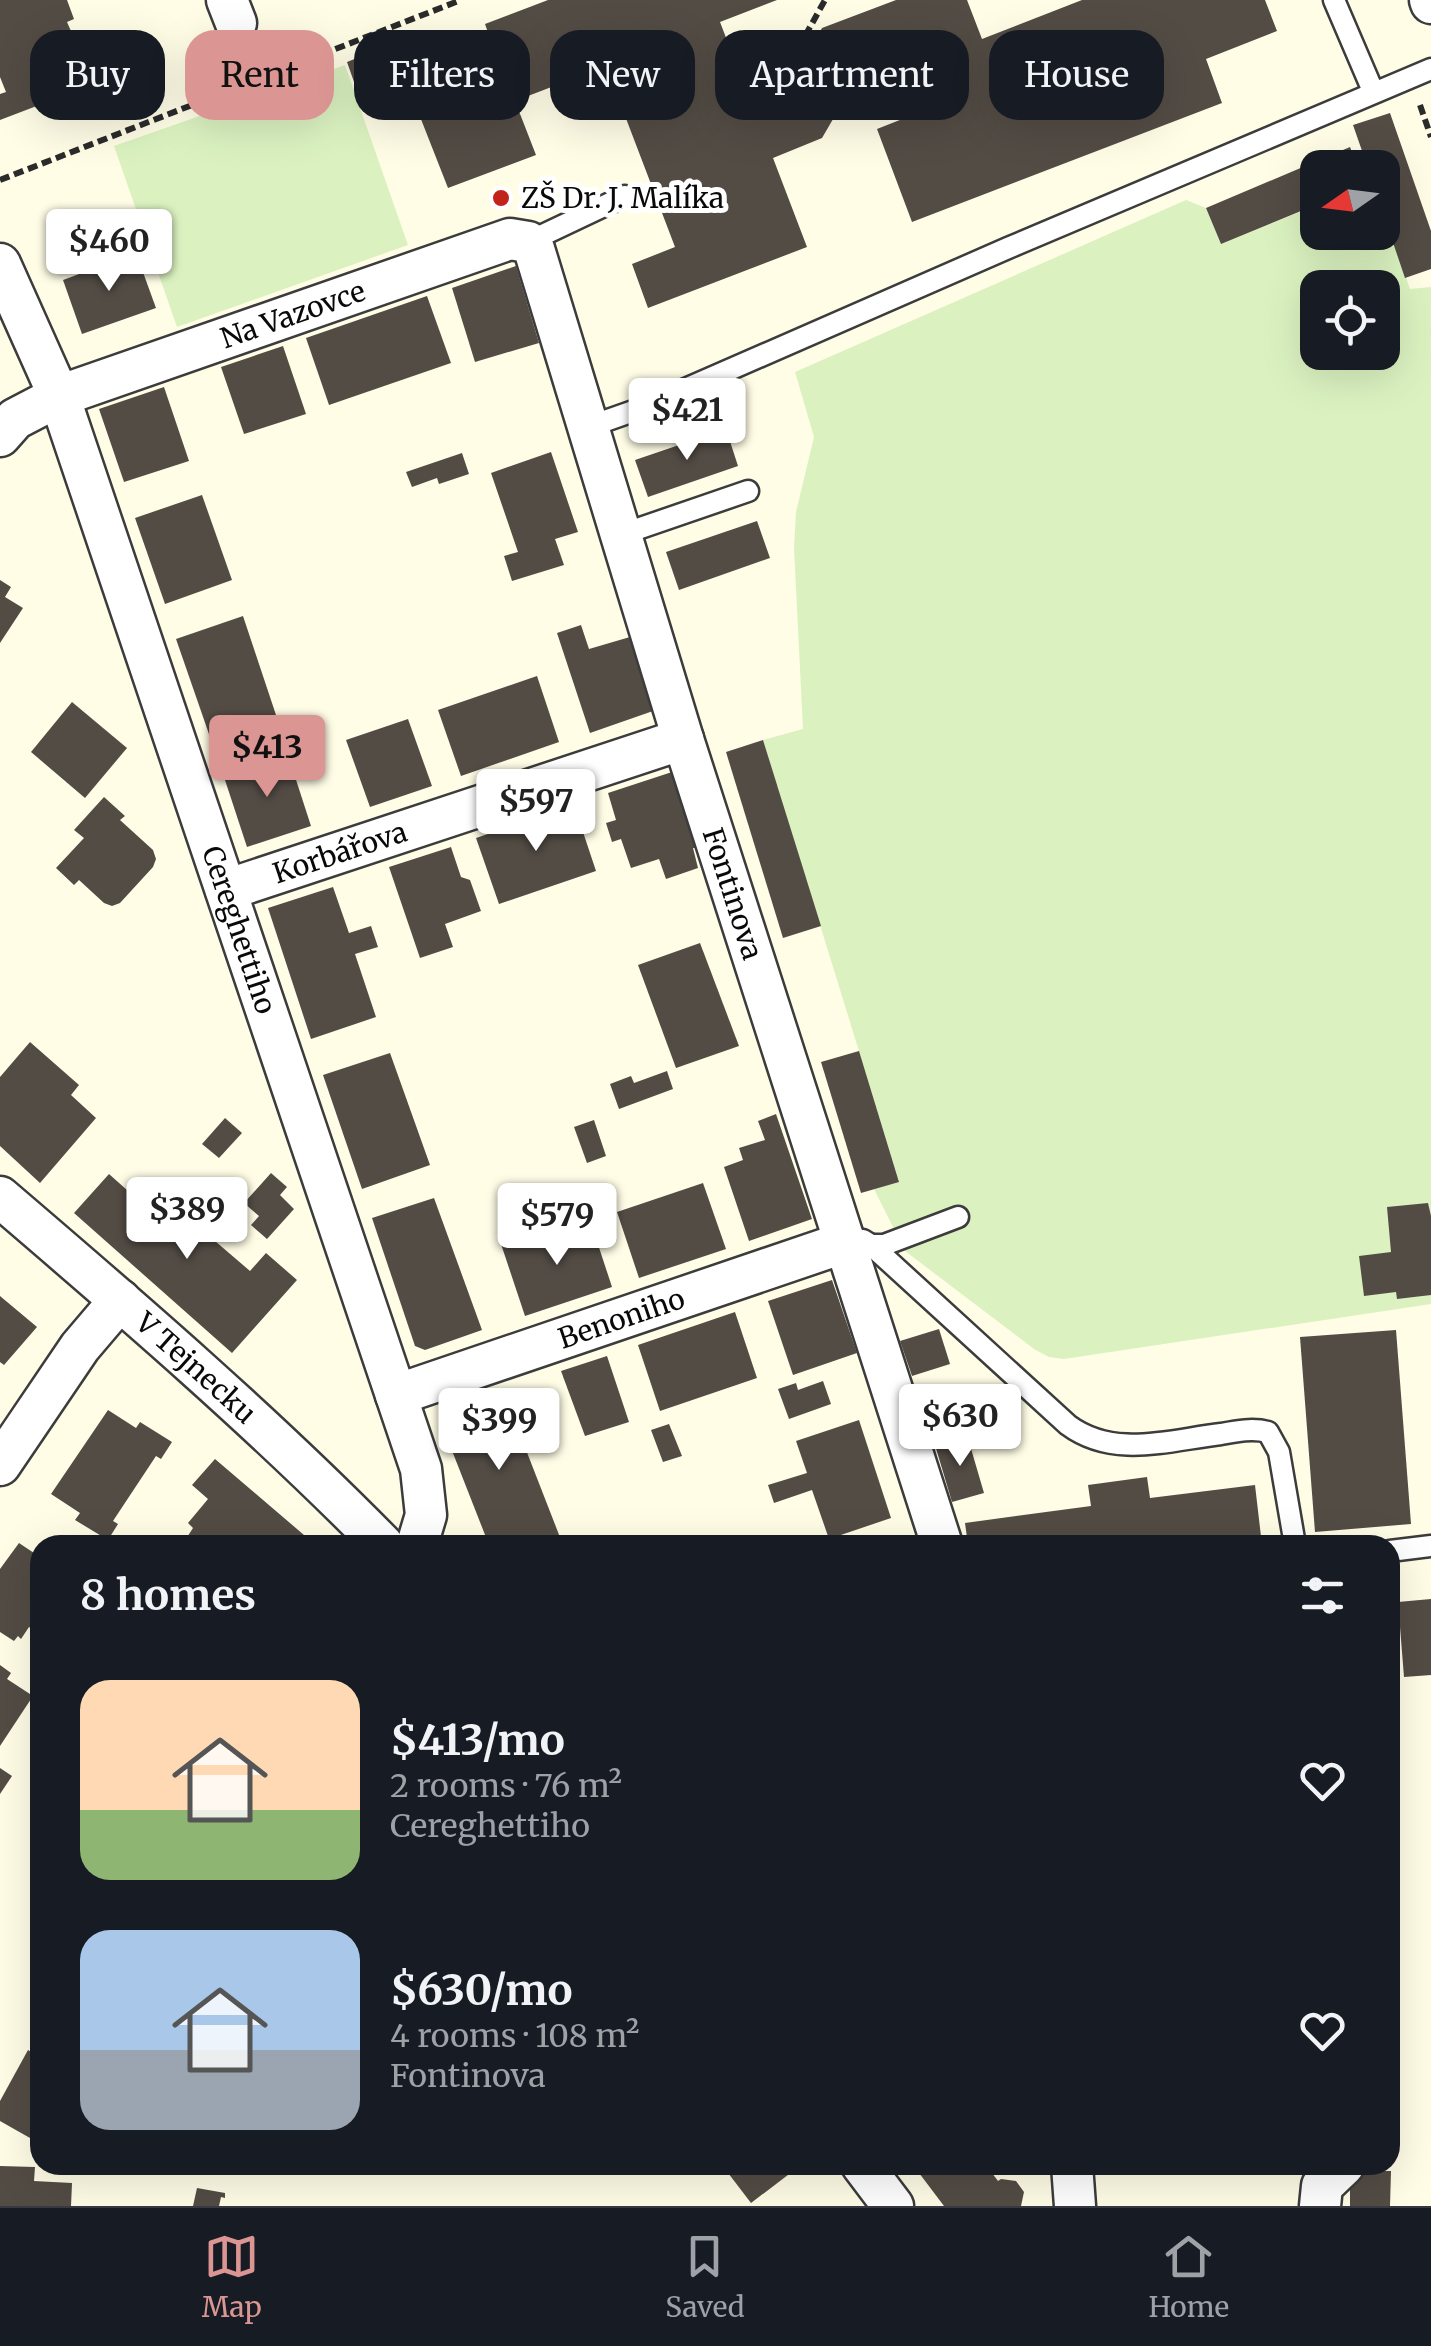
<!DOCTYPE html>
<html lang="en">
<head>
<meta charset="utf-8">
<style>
  body { margin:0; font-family:Merriweather,serif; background:#20242c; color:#f1f3f6; height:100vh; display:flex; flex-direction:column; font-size:38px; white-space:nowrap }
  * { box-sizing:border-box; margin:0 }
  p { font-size:32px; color:#9ea1a6 }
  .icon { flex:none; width:55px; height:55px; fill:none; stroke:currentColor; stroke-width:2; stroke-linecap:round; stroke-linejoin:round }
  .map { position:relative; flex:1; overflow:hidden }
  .details { position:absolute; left:30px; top:1535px; width:1370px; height:640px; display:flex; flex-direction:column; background:#171b24; border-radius:30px; box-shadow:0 10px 40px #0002 }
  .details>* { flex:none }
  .guide { position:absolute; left:30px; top:30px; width:1372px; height:90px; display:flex; gap:20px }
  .needle { width:65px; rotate:256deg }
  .tools { position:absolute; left:1300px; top:150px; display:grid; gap:20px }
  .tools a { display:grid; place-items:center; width:100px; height:100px; border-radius:20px; background:#171b24; box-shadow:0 10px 40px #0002; font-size:50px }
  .price { position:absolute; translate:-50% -85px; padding:0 22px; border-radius:10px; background:#fff; color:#222; font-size:32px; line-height:65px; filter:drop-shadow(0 2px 5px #0008) }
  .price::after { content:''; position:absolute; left:50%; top:60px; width:30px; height:22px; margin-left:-15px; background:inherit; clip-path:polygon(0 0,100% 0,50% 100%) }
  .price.current { background:#db9693; color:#111 }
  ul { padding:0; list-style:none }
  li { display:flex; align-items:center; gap:30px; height:250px; padding:0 50px }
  li span { display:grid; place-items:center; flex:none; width:280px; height:200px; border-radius:30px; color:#555 }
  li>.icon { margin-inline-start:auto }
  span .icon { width:120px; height:120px; fill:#fffc; stroke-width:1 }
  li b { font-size:42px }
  h2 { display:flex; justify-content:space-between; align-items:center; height:120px; padding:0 50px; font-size:42px }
  .chip { padding:0 35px; border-radius:30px; background:#171b24; box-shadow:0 10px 40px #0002; font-size:35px; line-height:90px }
  .chip.current { background:#db9693; color:#111 }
  .menu { display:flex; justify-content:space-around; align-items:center; height:140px; border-top:2px solid #363941; background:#171b24; font-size:28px; color:#9ea1a6 }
  .menu a { display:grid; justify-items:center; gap:5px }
  .menu .current { color:#db9693 }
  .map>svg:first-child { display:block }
  .pitch { fill:#dbf2c0; fill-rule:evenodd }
  .building { fill:#534c45 }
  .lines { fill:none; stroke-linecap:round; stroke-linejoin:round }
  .lane-casing { stroke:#3c3c3c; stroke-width:25 }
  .street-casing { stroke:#3c3c3c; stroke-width:45 }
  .path { stroke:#2b2b2b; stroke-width:6; stroke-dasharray:10 5; stroke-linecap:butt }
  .lane { stroke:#fff; stroke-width:20 }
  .street { stroke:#fff; stroke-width:40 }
  .poi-dot { fill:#c1251a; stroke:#fff; stroke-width:4 }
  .labels { text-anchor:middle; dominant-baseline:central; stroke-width:10; stroke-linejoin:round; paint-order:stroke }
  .poi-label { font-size:28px; fill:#090909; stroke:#fff; text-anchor:start }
  .street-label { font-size:28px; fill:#090909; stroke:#fff }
</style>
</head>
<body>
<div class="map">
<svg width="1431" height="2206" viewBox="0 0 1431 2206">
  <rect width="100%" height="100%" fill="#fffde6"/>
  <g class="pitch">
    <path d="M345,65l63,180 -231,82 -63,-181z"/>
    <path d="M1186,200l20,8 15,36 96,-39 1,27h64l1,-22 27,79 21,-2v1017l-367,55 -15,-2 -15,-8 -129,-98 -31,-62 25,-8 -136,-441 40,-11 -9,-181 2,-36 18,-75 -19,-65zM1318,288h64v64h-64z"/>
  </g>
  <g class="building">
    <path d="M0,0h67l7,19 -7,3 7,16 6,-3 10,29 -8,3 7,19 -89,34v-26l6,-2 -6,-15z"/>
    <path d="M548,0h229l-57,22 28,73 47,-19 27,-48 74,-28h71l15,39 100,-39h183l12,31 -71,28 16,44 -310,119 -35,-93 71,-28 -16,-43 -82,32 -28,48 -49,20 34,89 -159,61 -16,-44 43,-17 -69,-181 -91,35 21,54 -88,33 -42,-107 87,-34 -8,-23z"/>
    <path d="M382,48l15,36 -37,15 -13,-37z"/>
    <path d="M1390,113l41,118v38l-26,9 -23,-68v-42h-14l-15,-43z"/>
    <path d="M1350,147l8,21h-40v36l-97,40 -15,-36z"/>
    <path d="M136,253l20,55 -74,26 -19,-54z"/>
    <path d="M516,266l23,77 -64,19 -23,-74z"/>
    <path d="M427,296l24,67 -122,42 -23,-67z"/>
    <path d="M283,346l23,68 -62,20 -23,-67z"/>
    <path d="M164,387l25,74 -65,21 -25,-73z"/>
    <path d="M726,429l12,37 -90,31 -13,-37z"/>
    <path d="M551,452l27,80 -23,7 9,26 -52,16 -8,-25 14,-4 -27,-79z"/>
    <path d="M462,453l7,21 -30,10 -2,-6 -25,9 -6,-15z"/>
    <path d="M202,495l30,85 -67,24 -30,-86z"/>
    <path d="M757,521l13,37 -91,32 -13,-38z"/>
    <path d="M0,580l11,7 -6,10 18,11 -23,35z"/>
    <path d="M243,616l33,99 -66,22 -34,-98z"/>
    <path d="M581,625l8,24 41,-12 23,74 -63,22 -33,-100z"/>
    <path d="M537,676l22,66 -98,34 -23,-66z"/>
    <path d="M72,702l55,46 -42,50 -54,-46z"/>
    <path d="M408,719l24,67 -62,21 -24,-67z"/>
    <path d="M763,740l58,186 -38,12 -57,-186z"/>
    <path d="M287,752l24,74 -64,21 -24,-73z"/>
    <path d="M672,772l23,76h-2l5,20 -32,11 -7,-20 -28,9 -10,-29 -9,3 -6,-19 10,-3 -8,-27z"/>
    <path d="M104,797l21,19 -5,4 33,30 3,9 -3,8 -33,36 -8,3 -8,-3 -25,-23 -5,5 -18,-17 28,-30 -10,-8z"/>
    <path d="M574,805l22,66 -97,33 -23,-66z"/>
    <path d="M451,847l10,30 9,3 11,31 -36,13 8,23 -33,11 -31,-91z"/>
    <path d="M333,887l16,46 22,-7 7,21 -23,7 21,63 -65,22 -43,-131z"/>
    <path d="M700,943l39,103 -63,22 -38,-103z"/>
    <path d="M30,1042l49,43 -8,10 25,23 -56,65 -40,-37v-69z"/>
    <path d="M859,1051l40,131 -38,11 -40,-131z"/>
    <path d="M390,1053l40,112 -68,24 -39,-114z"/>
    <path d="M667,1071l6,18 -54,20 -9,-25 21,-8 3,7z"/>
    <path d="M776,1114l36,105 -63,22 -25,-74 19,-7 -4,-12 26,-8 -7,-19z"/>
    <path d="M225,1118l17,15 -23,25 -17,-14z"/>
    <path d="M594,1120l12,36 -19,7 -13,-36z"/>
    <path d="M271,1173l16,14 -7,8 14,14 -27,30 -16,-14 8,-9 -15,-13z"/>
    <path d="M109,1174l37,33 13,-14 91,78 16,-18 31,27 -65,73 -158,-140z"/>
    <path d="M703,1183l23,66 -87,29 -22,-66z"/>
    <path d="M434,1198l48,132 -57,20 -10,-4 -43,-128z"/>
    <path d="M1428,1203l3,13v79l-34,4 -1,-7 -32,4 -5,-40 32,-4 -4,-45z"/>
    <path d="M590,1220l22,67 -87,29 -24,-72 21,-7 2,6z"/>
    <path d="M832,1280l25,73 -64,22 -25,-74z"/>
    <path d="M0,1296l37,31 -33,38 -4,-3z"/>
    <path d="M735,1312l22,66 -97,33 -22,-66z"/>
    <path d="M939,1329l11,35 -38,12 -12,-35z"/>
    <path d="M1396,1330l15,194 -96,8 -15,-195z"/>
    <path d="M607,1356l22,66 -44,14 -24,-65z"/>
    <path d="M823,1381l8,23 -42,15 -11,-30 18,-6 2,7z"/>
    <path d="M503,1391l25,64 35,90h-74l-49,-125 5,-10z"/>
    <path d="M108,1410l28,18 4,-6 32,20 -11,17 -5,-3 -43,65 5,3 -10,16 -33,-20 5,-7 -29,-19z"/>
    <path d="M859,1420l32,98 -62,21 -17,-49 -38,13 -6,-18 39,-12 -11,-32z"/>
    <path d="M669,1424l13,32 -19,6 -12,-32z"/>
    <path d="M967,1435l17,58 -32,9 -17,-57z"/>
    <path d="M215,1459l89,76 -10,10h-112l11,-17 -5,-5 20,-24 -16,-14z"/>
    <path d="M1147,1477l3,21 105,-13 7,60h-45l-1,-5 -37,5h-211l-3,-22 126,-17 -3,-21z"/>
    <path d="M19,1543l21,14v78l-11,-8 -8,12 -3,-3 -4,5 -14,-9v-63z"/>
    <path d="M1431,1599v76l-27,2 -6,-75z"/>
    <path d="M0,1665l11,8 -4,6 26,17 -33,50z"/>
    <path d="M0,1768l12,8 -12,18z"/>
    <path d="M28,2050l12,7v62l-10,19 -30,-17v-20z"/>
    <path d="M722,2165h79l-50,38z"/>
    <path d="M913,2165h73l12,16 3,-2 15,2 8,11 -3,14h-77z"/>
    <path d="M0,2166l35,1 -1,14 38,2 -1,23h-71z"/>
    <path d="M1350,2171h41l-1,35h-40z"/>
    <path d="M197,2188l28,5v5l-4,-1 -2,9h-26z"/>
  </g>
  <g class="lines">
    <g class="lane-casing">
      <g id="lane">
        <path d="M1334,0l39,91"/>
        <path d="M528,242l97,-46"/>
        <path d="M588,427l54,-19 366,-160 423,-179"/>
        <path d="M620,535l128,-44"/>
        <path d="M846,1242l17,-2 8,5 197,180c46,34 101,15 153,9 16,-3 32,-6 47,-2l11,20 16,93"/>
        <path d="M871,1245h13l74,-28"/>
        <path d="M1390,1551l41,-5"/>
      </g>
    </g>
    <g class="street-casing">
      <g id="street">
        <path d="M227,0l9,23"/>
        <path d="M1430,0l1,3"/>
        <path id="s1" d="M0,264l59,132 362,1073 5,46 -9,30"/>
        <path id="s2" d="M0,436l15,-17 44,-23 451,-157 18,3 6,7 149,490 259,806"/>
        <path id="s3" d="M226,890l457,-151"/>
        <path id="s4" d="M0,1197c131,112 262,225 383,348"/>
        <path id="s5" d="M396,1395l450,-153"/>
        <path d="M0,1465l80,-118 40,-47"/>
        <path d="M862,2165l31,41"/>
        <path d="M1072,2165l3,41"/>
        <path d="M1320,2206l2,-20 22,-21"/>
      </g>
    </g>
    <g class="path">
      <path d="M751,82l38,-17 36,-65"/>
      <path d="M1420,105l11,32"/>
      <path d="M0,180l461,-180"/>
    </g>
    <use href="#lane" class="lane"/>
    <use href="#street" class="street"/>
  </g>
  <circle class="poi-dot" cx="501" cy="198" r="10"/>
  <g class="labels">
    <g class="poi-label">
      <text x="521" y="198">ZŠ Dr. J. Malíka</text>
    </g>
    <g class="street-label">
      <text stroke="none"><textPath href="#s2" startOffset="320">Na Vazovce</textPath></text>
      <text stroke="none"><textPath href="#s3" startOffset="120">Korbářova</textPath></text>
      <text stroke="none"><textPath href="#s2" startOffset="1252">Fontinova</textPath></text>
      <text stroke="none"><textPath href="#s1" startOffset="708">Cereghettiho</textPath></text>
      <text stroke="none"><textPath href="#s5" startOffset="238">Benoniho</textPath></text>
      <text stroke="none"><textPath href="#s4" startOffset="260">V Tejnecku</textPath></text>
    </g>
  </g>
</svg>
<div class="tools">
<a><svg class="needle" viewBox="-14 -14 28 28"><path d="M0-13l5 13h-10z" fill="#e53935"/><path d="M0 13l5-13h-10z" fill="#9ea1a6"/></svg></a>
<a><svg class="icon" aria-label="locate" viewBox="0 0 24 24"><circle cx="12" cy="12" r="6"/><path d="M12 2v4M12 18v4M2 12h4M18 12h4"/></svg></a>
</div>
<b class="price" style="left:109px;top:294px">$460</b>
<b class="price" style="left:687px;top:463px">$421</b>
<b class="price current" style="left:267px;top:800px">$413</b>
<b class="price" style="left:536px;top:854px">$597</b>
<b class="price" style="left:187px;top:1262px">$389</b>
<b class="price" style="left:557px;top:1268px">$579</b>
<b class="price" style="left:960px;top:1469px">$630</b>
<b class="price" style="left:499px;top:1473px">$399</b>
<div class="guide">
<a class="chip">Buy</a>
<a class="chip current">Rent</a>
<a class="chip">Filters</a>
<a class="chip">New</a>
<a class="chip">Apartment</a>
<a class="chip">House</a>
</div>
<section class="details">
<h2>8 homes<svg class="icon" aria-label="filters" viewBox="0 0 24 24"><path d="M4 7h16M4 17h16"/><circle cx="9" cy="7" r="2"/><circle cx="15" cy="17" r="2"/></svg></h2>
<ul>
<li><span style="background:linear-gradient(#ffd9b3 65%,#8fb573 0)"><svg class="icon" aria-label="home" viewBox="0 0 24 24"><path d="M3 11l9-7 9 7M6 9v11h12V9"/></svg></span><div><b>$413/mo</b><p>2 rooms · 76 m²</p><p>Cereghettiho</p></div><svg class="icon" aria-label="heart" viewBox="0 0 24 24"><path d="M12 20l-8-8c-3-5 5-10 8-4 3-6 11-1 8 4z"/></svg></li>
<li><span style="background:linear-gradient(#a9c7e8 60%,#9aa5b1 0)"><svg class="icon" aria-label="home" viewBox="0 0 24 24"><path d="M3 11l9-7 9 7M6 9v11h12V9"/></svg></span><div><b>$630/mo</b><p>4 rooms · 108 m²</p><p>Fontinova</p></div><svg class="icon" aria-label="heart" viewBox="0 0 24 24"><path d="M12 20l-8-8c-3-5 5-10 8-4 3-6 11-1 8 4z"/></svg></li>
</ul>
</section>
</div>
<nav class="menu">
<a class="current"><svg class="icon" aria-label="map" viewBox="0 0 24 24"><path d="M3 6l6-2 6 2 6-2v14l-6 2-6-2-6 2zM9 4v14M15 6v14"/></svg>Map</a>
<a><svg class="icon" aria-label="saved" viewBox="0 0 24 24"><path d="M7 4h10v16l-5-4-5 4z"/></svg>Saved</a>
<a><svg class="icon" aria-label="home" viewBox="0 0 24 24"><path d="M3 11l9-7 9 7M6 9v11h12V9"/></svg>Home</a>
</nav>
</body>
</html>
